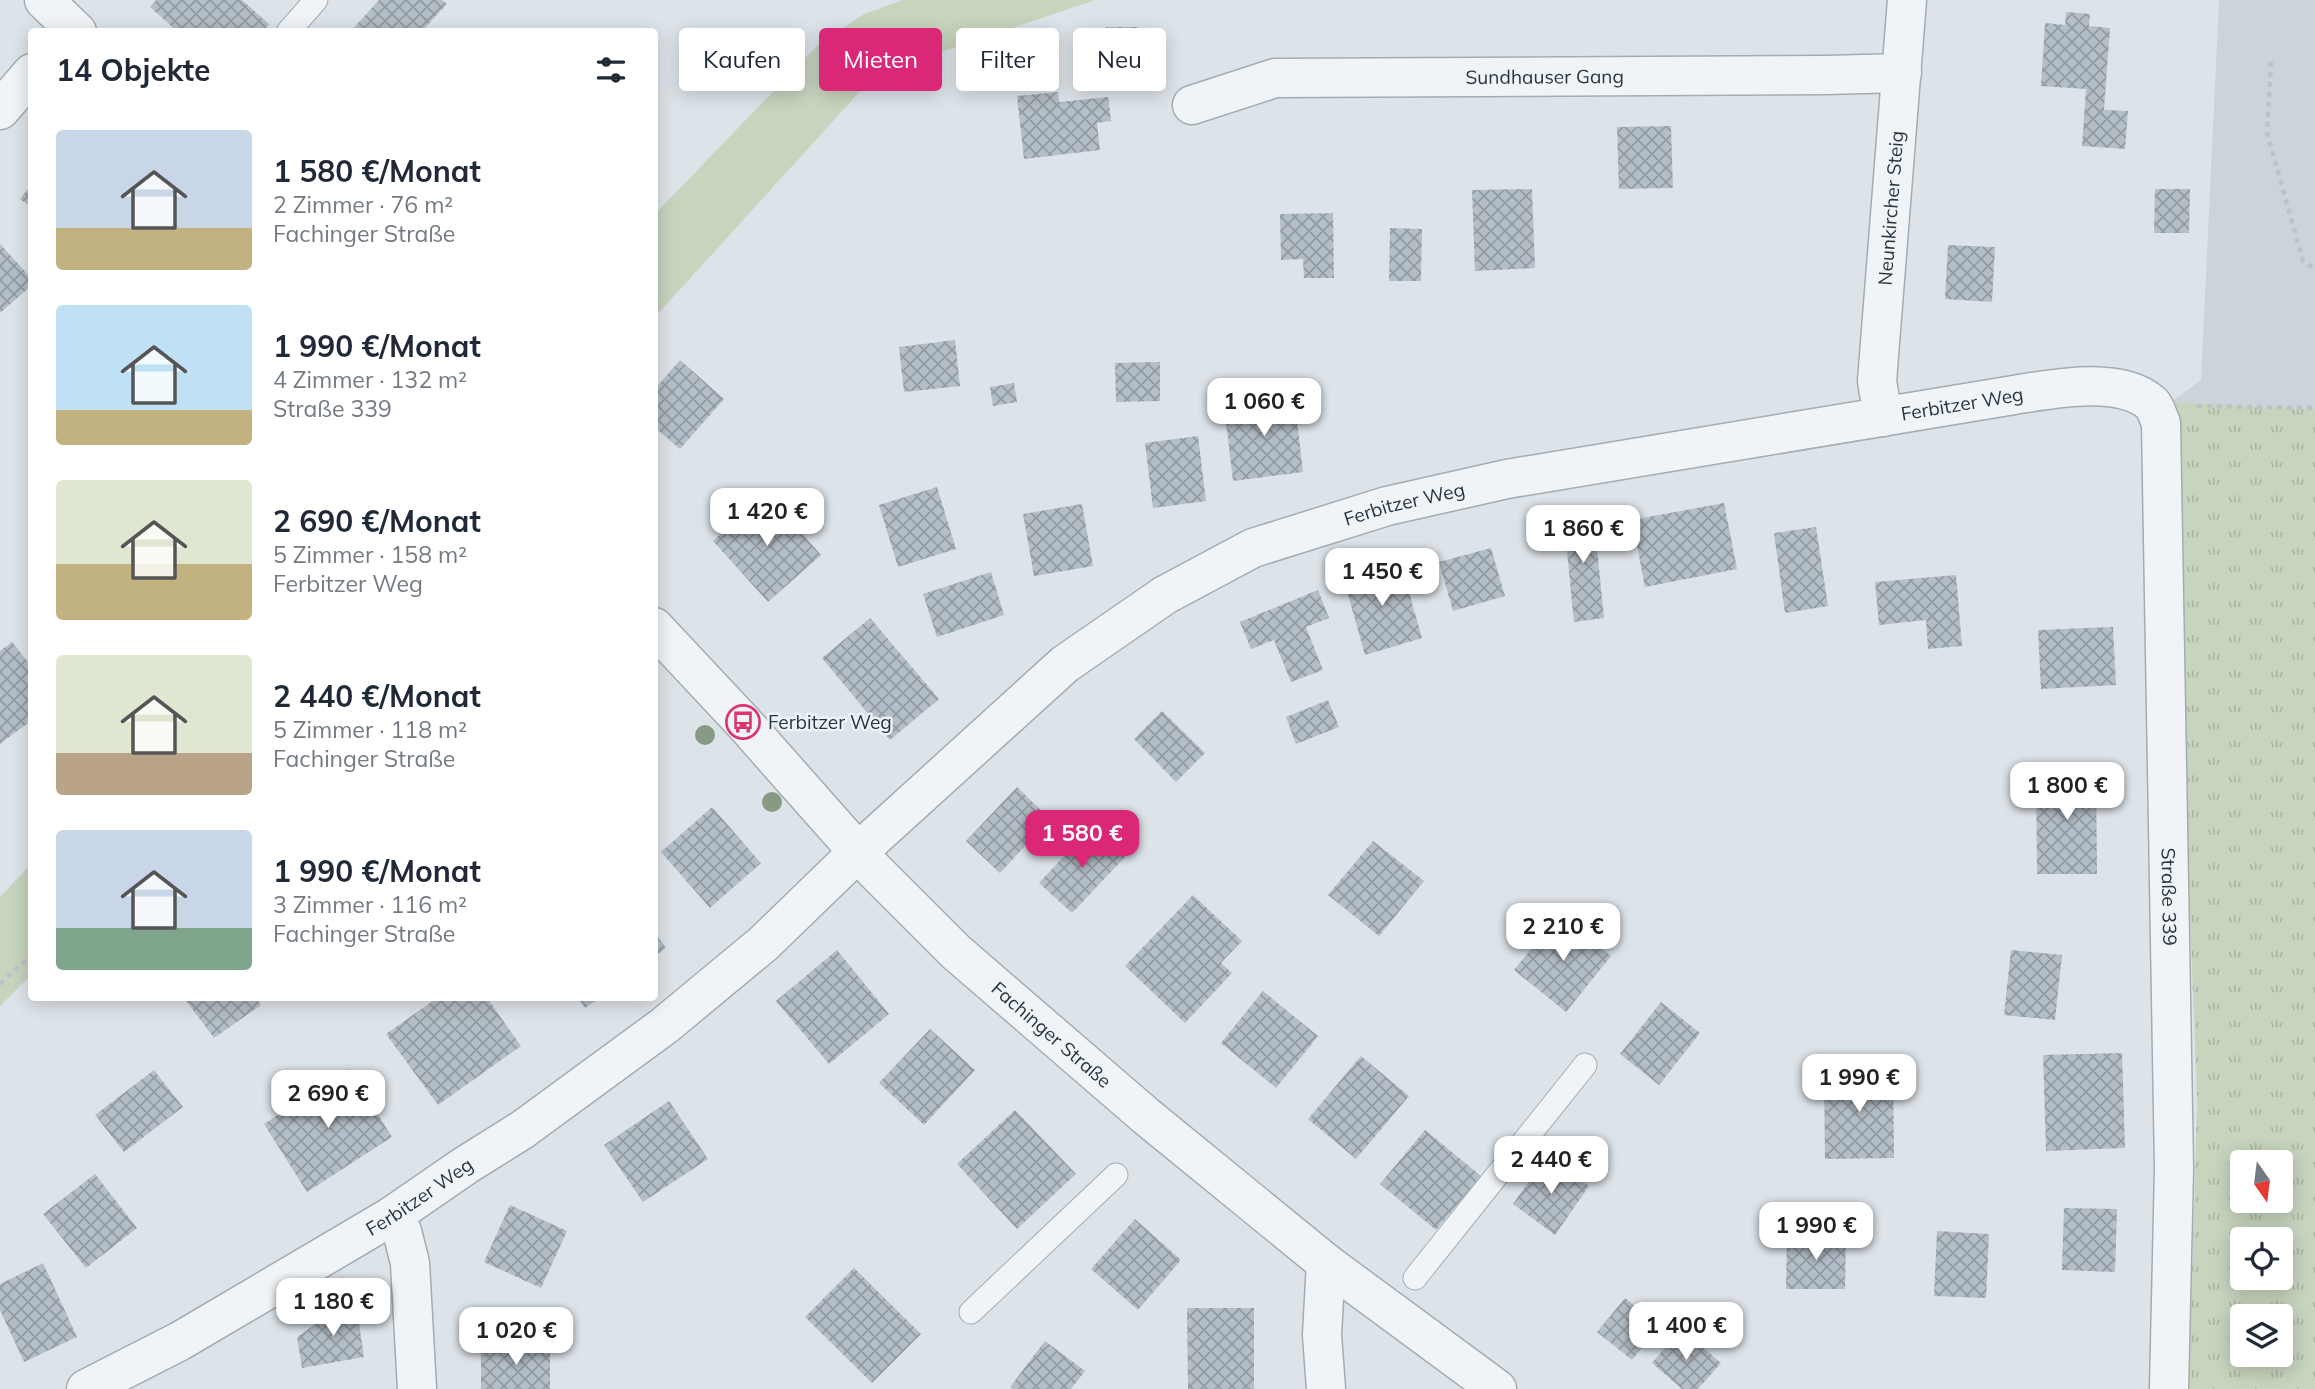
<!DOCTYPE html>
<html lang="de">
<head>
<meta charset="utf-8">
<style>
  body { margin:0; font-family:Mulish,sans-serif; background:#f2f2f3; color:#1f2937; height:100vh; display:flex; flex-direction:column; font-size:26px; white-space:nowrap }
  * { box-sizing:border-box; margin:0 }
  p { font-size:23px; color:#747a83 }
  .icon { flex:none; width:38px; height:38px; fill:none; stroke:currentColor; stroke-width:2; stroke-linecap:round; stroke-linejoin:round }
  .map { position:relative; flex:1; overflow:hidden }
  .side { position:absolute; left:28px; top:28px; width:630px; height:973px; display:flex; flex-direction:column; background:#fff; border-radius:7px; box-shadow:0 4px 18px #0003 }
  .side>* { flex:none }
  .banner { position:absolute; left:679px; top:28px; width:665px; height:63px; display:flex; gap:14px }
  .needle { width:46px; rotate:166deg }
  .fabs { position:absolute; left:2230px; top:1150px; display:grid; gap:14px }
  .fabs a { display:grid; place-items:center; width:63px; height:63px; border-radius:7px; background:#fff; box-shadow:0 4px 18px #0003; font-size:35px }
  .price { position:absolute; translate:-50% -60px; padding:0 16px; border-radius:14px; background:#fff; color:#222; font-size:23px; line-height:46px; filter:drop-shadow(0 2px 4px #0008) }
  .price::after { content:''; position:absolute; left:50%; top:42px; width:21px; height:16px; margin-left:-10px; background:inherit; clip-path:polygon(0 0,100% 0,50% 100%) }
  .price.current { background:#db2777; color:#fff }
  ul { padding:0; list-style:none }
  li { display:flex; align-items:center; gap:21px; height:175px; padding:0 28px }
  li span { display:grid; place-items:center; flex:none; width:196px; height:140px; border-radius:7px; color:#555 }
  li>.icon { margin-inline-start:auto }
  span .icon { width:84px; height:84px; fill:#fffc; stroke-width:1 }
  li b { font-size:30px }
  h2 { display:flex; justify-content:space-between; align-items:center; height:84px; padding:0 28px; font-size:30px }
  .tag { padding:0 24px; border-radius:7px; background:#fff; box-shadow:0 4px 18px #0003; font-size:24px; line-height:63px }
  .tag.current { background:#db2777; color:#fff }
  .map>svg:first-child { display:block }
  .built { fill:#cbd4db }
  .grass { fill:url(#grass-tufts); fill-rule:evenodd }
  .park { fill:#c7d4be }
  .building { fill:url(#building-cross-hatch) }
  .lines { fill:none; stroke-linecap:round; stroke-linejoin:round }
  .lane-casing { stroke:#a2acb3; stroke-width:25 }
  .street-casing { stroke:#a2acb3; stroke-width:41 }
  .path { stroke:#bcc2c8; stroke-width:4.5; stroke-dasharray:5 5; stroke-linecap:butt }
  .lane { stroke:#f1f4f7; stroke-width:23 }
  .street { stroke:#f1f4f7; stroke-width:38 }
  .tree { fill:#889a84 }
  .labels { text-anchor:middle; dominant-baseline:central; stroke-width:5; stroke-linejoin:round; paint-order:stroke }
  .street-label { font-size:19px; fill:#253541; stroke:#edf3f6 }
  .poi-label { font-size:19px; fill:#253541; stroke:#edf3f6; text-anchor:start }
</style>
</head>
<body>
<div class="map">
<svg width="2315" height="1389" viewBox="0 0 2315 1389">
  <defs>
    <pattern id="grass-tufts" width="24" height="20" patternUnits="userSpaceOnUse" patternTransform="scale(1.75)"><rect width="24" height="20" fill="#c7d4be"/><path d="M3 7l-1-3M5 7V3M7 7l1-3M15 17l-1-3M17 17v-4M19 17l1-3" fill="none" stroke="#abb7a4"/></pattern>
    <pattern id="building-cross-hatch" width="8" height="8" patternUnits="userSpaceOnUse" patternTransform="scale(1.75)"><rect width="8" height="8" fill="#b4bec6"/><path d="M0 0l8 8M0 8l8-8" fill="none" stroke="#929ba2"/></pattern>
  </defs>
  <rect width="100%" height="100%" fill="#dde4e9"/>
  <path class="built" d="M2219,0h96v409l-144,-7 30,-22z"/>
  <path class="grass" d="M2171,402l144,7v980h-126l8,-287zM2242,1162h38v38h-38zM2242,1239h38v39h-38zM2242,1316h38v38h-38z"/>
  <g class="park">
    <path d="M903,0h192l-154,52 -76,34 -210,231v-103l164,-170 45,-30z"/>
    <path d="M31,864v111l-31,31v-109z"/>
  </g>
  <g class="building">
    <path d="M156,0h86l27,24 -7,8h-84l-28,-25z"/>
    <path d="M379,0h63l5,4 -26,28h-71z"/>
    <path d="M2066,12l24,2 -1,12 21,2 -6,82 24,1 -3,38 -43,-3 4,-57 -45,-3 4,-63 20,2z"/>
    <path d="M1106,27h32v45h-38v-24h6z"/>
    <path d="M1058,92l1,10 49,-5 3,24 -14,2 3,27 -76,9 -7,-63z"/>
    <path d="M1671,126l2,62 -54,1 -2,-62z"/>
    <path d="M32,184v24l-12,-9z"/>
    <path d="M1532,189l3,79 -60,3 -3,-81z"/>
    <path d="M2155,189h35l-1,44h-35z"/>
    <path d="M1333,213l1,65h-30l-1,-19 -22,1 -1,-46z"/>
    <path d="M1390,228l32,1 -1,52h-32z"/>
    <path d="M0,244l32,35v6l-32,28z"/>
    <path d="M1948,245l47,2 -3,55 -47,-3z"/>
    <path d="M955,340l5,46 -56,6 -5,-45z"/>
    <path d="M680,360l44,39 -44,50 -26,-22v-37z"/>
    <path d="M1160,362v39l-44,1 -1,-39z"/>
    <path d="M1014,383l3,19 -24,4 -3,-19z"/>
    <path d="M1294,396l9,76 -70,9 -9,-76z"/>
    <path d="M1198,436l8,65 -53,7 -8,-65z"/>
    <path d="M937,487l19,62 -58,18 -19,-62z"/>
    <path d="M766,493l55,62 -53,47 -55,-61z"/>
    <path d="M1724,503l13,66 -92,18 -13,-67z"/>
    <path d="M1082,504l11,62 -59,10 -11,-62z"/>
    <path d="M1593,509l11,109 -30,4 -11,-110z"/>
    <path d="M1816,527l12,79 -43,7 -11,-80z"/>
    <path d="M1491,548l14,48 -52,15 -14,-49z"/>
    <path d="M1400,561l22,77 -57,17 -22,-78z"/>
    <path d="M991,572l13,43 -67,22 -14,-43z"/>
    <path d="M1956,575l6,71 -34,3 -2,-29 -47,5 -4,-43z"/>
    <path d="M1318,590l11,28 -23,9 17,43 -32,12 -17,-42 -23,9 -11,-27z"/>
    <path d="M870,618l69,81 -49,41 -68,-82z"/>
    <path d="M2113,627l3,58 -75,4 -3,-59z"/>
    <path d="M12,642l20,25v53l-32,24v-93z"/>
    <path d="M1328,700l11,27 -43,17 -10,-27z"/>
    <path d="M1162,711l43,42 -29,29 -42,-43z"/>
    <path d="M2096,770l1,104h-60l-1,-103z"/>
    <path d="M1017,787l33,32 -50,54 -34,-32z"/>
    <path d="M712,807l49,56 -51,45 -49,-56z"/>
    <path d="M1092,826l33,31 -53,56 -33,-30z"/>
    <path d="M1373,841l51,40 -45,55 -51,-41z"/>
    <path d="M1193,895l49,46 -21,22 11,10 -47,50 -60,-57z"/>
    <path d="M1559,915l52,41 -45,56 -52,-42z"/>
    <path d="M654,932l12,16 -12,9z"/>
    <path d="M837,950l52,64 -60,50 -53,-63z"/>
    <path d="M2011,950l51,5 -7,65 -51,-5z"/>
    <path d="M1263,991l55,45 -42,52 -55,-45z"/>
    <path d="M184,998h72l5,7 -47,33z"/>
    <path d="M437,998h50l34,48 -83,59 -52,-71z"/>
    <path d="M578,998h21l-14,10z"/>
    <path d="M1661,1002l39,31 -41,52 -39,-31z"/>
    <path d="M930,1029l45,41 -51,55 -45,-42z"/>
    <path d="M2122,1053l3,95 -79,3 -3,-96z"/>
    <path d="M1361,1056l48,40 -53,63 -48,-40z"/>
    <path d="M349,1069l43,68 -85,55 -43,-68z"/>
    <path d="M1893,1069l1,89 -69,1 -1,-89z"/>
    <path d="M154,1070l29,37 -59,45 -29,-37z"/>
    <path d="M669,1101l39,58 -65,43 -39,-57z"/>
    <path d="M1015,1110l61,64 -59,55 -60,-65z"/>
    <path d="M1425,1130l56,46 -45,54 -56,-46z"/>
    <path d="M1546,1157l43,29 -34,49 -42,-31z"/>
    <path d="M95,1174l42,54 -51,40 -43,-54z"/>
    <path d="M510,1205l57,26 -26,57 -57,-26z"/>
    <path d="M2064,1208l53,1 -2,63 -53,-2z"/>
    <path d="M1135,1219l46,41 -43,50 -47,-41z"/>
    <path d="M1937,1231l52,3 -3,64 -52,-2z"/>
    <path d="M1787,1235h59l-1,54h-59z"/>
    <path d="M43,1263l34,74 -53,25 -24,-52v-26z"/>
    <path d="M854,1268l67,66 -49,49 -67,-66z"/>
    <path d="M355,1297l9,60 -62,11 -5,-31z"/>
    <path d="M1625,1298l35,28 -28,34 -35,-28z"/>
    <path d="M1187,1308h67v81h-66z"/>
    <path d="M1681,1329l40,34 -23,26h-16l-30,-26z"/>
    <path d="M1045,1341l40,30 -14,18h-58l-3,-2z"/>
    <rect x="481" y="1346" width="69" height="43"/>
  </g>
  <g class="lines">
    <g class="lane-casing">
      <g id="lane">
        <path d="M288,32l28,-32"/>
        <path d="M1415,1278l170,-213"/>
        <path d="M971,1312l145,-137"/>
      </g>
    </g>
    <g class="street-casing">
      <g id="street">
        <path d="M44,0l33,32"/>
        <path id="s1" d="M1192,105l83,-27 551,-3 76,-2"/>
        <path d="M0,110l32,-37"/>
        <path id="s2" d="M1883,417l-6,-36 30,-381"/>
        <path id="s3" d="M654,627l89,95 131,148 82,82 190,164 180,147 171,126"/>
        <path d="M392,1216l10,15 8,32 7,126"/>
        <path d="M1326,1263l-4,72 4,54"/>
        <path id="s4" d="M86,1389l94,-48 212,-125 74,-51 56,-35 142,-104 99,-82 95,-92 207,-188 100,-69 88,-47 134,-42 120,-27 507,-84c38,-6 107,-20 138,9 4,4 6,13 9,19l13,746 -5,220"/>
      </g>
    </g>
    <g class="path">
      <path d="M2271,62l-4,71 36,128 12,8"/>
      <path d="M2197,406l118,2"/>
      <path d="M0,984l32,-30"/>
    </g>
    <use href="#lane" class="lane"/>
    <use href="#street" class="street"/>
  </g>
  <g class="tree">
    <circle cx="705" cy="735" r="10"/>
    <circle cx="772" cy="802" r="10"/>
  </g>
  <defs>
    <g id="bus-ring" transform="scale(1.75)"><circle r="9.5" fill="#edf3f6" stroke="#dc356e" stroke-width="1.5"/><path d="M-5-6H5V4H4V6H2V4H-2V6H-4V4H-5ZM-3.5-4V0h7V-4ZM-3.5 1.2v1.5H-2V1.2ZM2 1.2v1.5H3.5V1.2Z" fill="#dc356e"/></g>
  </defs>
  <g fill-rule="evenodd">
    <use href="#bus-ring" x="743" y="722"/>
  </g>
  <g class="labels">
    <g class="street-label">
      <text stroke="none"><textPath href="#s1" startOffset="357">Sundhauser Gang</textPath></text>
      <text stroke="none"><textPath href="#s2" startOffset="210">Neunkircher Steig</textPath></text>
      <text stroke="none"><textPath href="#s4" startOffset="2170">Ferbitzer Weg</textPath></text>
      <text stroke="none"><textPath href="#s4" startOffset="1603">Ferbitzer Weg</textPath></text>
      <text stroke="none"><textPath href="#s4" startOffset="2860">Straße 339</textPath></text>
      <text stroke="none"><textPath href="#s3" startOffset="570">Fachinger Straße</textPath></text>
      <text stroke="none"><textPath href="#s4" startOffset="385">Ferbitzer Weg</textPath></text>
    </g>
    <g class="poi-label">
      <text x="768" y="722">Ferbitzer Weg</text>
    </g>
  </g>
</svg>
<div class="fabs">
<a><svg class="needle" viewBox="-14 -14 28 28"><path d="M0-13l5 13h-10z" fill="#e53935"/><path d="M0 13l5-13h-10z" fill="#747a83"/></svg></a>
<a><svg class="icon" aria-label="locate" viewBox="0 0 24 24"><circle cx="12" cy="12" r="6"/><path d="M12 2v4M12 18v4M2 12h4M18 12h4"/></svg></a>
<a><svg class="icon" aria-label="layers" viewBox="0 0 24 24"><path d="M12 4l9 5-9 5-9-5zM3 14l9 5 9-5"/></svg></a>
</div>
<b class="price" style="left:1264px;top:438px">1 060 €</b>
<b class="price" style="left:767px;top:548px">1 420 €</b>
<b class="price" style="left:1583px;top:565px">1 860 €</b>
<b class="price" style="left:1382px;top:608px">1 450 €</b>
<b class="price" style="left:2067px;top:822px">1 800 €</b>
<b class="price current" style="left:1082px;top:870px">1 580 €</b>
<b class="price" style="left:1563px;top:963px">2 210 €</b>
<b class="price" style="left:1859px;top:1114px">1 990 €</b>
<b class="price" style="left:328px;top:1130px">2 690 €</b>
<b class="price" style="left:1551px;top:1196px">2 440 €</b>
<b class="price" style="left:1816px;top:1262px">1 990 €</b>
<b class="price" style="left:333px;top:1338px">1 180 €</b>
<b class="price" style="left:1686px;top:1362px">1 400 €</b>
<b class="price" style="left:516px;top:1367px">1 020 €</b>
<div class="banner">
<a class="tag">Kaufen</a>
<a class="tag current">Mieten</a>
<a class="tag">Filter</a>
<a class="tag">Neu</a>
</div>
<section class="side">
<h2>14 Objekte<svg class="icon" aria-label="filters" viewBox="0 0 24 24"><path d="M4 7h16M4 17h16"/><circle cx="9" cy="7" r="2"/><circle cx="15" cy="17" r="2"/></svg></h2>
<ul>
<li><span style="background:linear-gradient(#c9d6e8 70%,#c2b280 0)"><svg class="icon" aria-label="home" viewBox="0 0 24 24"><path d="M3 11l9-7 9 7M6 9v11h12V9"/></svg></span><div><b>1 580 €/Monat</b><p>2 Zimmer · 76 m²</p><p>Fachinger Straße</p></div></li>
<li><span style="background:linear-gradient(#bfe0f5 75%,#c2b280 0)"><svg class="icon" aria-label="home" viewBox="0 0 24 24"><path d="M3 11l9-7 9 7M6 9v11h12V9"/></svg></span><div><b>1 990 €/Monat</b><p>4 Zimmer · 132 m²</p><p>Straße 339</p></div></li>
<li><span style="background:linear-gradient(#dfe7d0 60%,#c2b280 0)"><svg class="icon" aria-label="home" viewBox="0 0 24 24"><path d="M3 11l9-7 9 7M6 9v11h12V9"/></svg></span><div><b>2 690 €/Monat</b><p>5 Zimmer · 158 m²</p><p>Ferbitzer Weg</p></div></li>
<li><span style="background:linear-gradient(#dfe7d0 70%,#b9a48a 0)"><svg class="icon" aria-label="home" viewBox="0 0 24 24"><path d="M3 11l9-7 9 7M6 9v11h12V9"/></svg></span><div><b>2 440 €/Monat</b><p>5 Zimmer · 118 m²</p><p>Fachinger Straße</p></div></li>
<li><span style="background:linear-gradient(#c9d6e8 70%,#7fa58c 0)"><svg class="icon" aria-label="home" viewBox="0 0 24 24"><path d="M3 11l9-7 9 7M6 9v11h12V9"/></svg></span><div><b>1 990 €/Monat</b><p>3 Zimmer · 116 m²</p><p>Fachinger Straße</p></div></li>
</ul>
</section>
</div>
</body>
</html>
